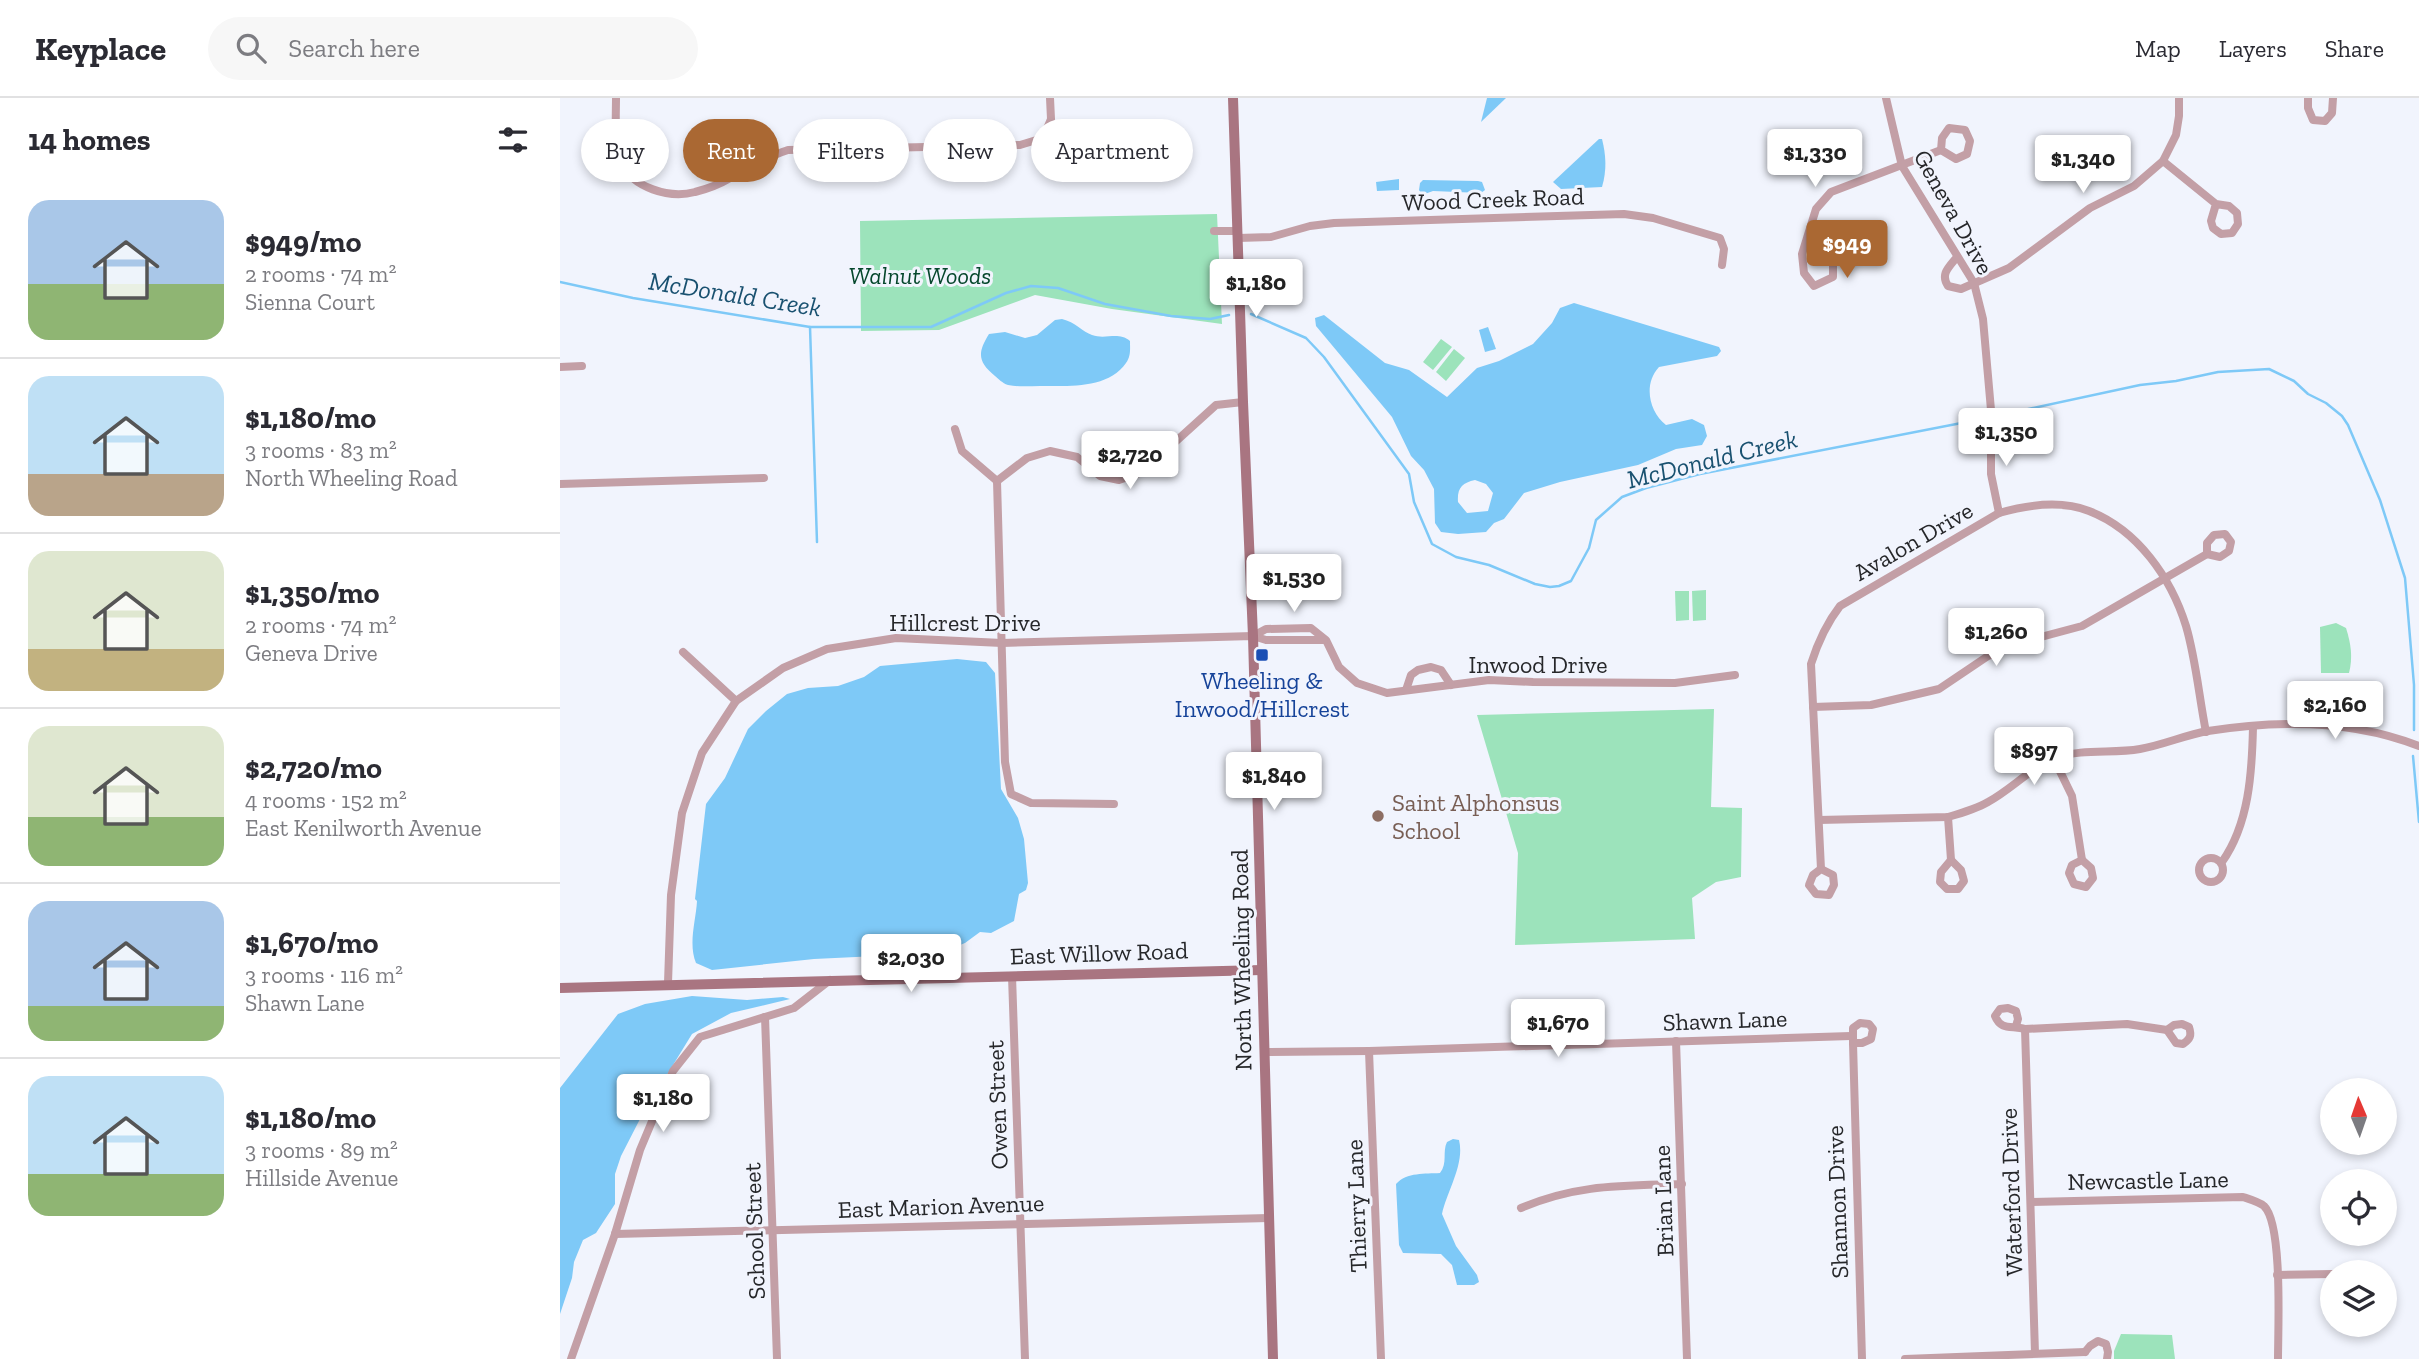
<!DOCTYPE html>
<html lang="en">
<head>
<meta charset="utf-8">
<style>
  body { margin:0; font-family:"Zilla Slab",serif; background:#f7f7f7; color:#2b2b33; height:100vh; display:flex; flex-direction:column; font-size:26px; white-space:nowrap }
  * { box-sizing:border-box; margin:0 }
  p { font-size:23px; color:#7c7c81 }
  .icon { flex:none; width:38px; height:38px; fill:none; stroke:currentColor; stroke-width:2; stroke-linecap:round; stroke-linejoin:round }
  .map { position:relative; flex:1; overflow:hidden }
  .drawer { display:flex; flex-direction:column; background:#fff; width:560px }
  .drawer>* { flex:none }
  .guide { position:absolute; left:21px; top:21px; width:665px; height:63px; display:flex; gap:14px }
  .needle { width:46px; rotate:358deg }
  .tools { position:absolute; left:1760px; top:980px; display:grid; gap:14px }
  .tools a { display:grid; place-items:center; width:77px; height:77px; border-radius:50%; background:#fff; box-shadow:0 4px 10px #0003; font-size:35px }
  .price { position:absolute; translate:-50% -60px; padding:0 16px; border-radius:7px; background:#fff; color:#222; font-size:23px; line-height:46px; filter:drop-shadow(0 2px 4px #0008) }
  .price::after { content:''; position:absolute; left:50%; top:42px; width:21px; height:16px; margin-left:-10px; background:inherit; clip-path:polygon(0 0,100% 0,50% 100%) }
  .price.on { background:#aa6833; color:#fff }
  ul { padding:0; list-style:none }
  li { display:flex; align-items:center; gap:21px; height:175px; padding:0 28px }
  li+li { border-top:2px solid #e1e1e2 }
  li span { display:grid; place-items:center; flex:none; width:196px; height:140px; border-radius:21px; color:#555 }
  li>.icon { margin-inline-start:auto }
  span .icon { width:84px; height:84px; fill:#fffc; stroke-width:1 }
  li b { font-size:30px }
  h2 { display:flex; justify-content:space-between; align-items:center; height:84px; padding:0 28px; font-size:30px }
  .chip { padding:0 24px; border-radius:32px; background:#fff; box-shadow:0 4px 10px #0003; font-size:24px; line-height:63px }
  .chip.on { background:#aa6833; color:#fff }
  header { display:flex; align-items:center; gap:42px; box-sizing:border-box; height:98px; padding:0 35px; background:#fff; border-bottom:2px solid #e1e1e2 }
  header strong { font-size:33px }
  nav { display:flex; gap:38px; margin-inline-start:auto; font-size:24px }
  .search { width:490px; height:63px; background:#f7f7f7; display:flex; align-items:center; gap:18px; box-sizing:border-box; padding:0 24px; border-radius:38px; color:#7c7c81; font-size:26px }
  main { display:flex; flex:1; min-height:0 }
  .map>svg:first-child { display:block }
  .green { fill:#9ce3bb }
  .water { fill:#7ec9f7; fill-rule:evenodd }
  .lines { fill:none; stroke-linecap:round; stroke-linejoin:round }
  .stream { stroke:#7ec9f7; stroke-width:2.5 }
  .street { stroke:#c39fa6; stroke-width:8 }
  .secondary { stroke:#a97581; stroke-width:10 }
  .transit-dot { fill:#1a4fb4; stroke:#f1f4fd; stroke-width:2.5 }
  .education-dot { fill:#8d6e63; stroke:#f1f4fd; stroke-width:2.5 }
  .labels { text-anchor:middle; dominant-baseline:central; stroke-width:6; stroke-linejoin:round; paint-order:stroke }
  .street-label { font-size:24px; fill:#26272a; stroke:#f1f4fd }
  .park-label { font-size:24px; font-style:italic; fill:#05472c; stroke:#f1f4fd }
  .transit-label { font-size:24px; fill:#164399; stroke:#f1f4fd }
  .education-label { font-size:24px; fill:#785e54; stroke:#f1f4fd; text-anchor:start }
  .water-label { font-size:26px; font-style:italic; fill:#195170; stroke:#f1f4fd }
</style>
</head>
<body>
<header>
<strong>Keyplace</strong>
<div class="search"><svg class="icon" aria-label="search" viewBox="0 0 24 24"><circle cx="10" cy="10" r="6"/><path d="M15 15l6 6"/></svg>Search here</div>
<nav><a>Map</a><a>Layers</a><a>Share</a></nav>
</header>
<main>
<section class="drawer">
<h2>14 homes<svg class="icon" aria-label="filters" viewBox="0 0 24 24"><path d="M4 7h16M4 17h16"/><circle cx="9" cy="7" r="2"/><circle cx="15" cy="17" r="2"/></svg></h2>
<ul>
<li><span style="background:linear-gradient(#a9c7e8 60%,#8fb573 0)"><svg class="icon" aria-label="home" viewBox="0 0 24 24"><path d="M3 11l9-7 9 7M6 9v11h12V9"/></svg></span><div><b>$949/mo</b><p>2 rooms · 74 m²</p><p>Sienna Court</p></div></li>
<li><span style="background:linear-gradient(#bfe0f5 70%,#b9a48a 0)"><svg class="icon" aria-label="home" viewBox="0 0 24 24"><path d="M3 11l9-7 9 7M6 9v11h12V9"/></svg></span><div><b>$1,180/mo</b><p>3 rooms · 83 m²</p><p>North Wheeling Road</p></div></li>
<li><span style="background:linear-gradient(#dfe7d0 70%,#c2b280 0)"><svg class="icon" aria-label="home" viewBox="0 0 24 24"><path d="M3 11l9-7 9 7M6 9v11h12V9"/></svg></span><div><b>$1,350/mo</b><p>2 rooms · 74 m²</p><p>Geneva Drive</p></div></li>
<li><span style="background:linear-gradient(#dfe7d0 65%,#8fb573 0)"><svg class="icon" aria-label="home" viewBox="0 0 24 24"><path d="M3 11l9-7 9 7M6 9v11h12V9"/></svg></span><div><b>$2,720/mo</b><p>4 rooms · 152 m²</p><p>East Kenilworth Avenue</p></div></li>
<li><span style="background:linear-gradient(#a9c7e8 75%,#8fb573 0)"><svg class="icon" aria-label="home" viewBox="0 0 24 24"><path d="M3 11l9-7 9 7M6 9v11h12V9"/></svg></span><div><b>$1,670/mo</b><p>3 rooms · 116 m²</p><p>Shawn Lane</p></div></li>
<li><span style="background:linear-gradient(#bfe0f5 70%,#8fb573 0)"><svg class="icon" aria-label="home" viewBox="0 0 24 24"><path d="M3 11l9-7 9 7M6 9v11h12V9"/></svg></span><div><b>$1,180/mo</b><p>3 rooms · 89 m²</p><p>Hillside Avenue</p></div></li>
</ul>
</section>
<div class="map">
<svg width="1859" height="1261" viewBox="0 0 1859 1261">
  <rect width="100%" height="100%" fill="#f1f4fd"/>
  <g class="green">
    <path d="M657,116l5,110 -110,-15 -77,-14 -96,35 -78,1 -1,-110z"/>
    <path d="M881,241l11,8 -19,23 -10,-8z"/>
    <path d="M894,251l11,9 -19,23 -10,-9z"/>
    <path d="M1146,492v30l-13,1 -1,-30z"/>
    <path d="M1115,493h14v29l-13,1z"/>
    <path d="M1776,525l10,5c5,16 7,29 3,45h-28l-1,-46z"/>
    <path d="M1154,611l-3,98 31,1 -1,69 -25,5 -24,16 3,41 -180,6 3,-92 -41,-138z"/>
    <path d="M1561,1236l51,1 3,24h-61v-8z"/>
  </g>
  <g class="water">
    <path d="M927,0h19l-25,24z"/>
    <path d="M1039,41h3c4,16 5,31 0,48l-41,2 -8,-7z"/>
    <path d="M839,81v11l-22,1 -1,-9z"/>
    <path d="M863,82l55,1 4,1 3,8 -4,3 -48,-2 -11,4 -3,-5 1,-7z"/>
    <path d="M1014,205l145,44 2,4 -4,5 -58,11c-16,17 -10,45 7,58l26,-6 12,6 3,11 -5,9 -26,4 -38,16 -78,17 -36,11 -20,26 -10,4 -8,9 -28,2 -17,-2 -6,-9 -1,-34 -10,-19 -13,-14 -19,-39 -76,-91 -1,-8 9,-3 61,48 24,7 38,27 30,-29 22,-7 34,-17 19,-21 8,-15zM915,382l11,4 7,9 -5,18 -21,2 -9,-11c-1,-14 4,-19 17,-22z"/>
    <path d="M502,221c13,3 21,13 30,16 14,5 26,-4 38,6 0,8 1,15 -4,22 -18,26 -57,23 -86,23 -10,0 -22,1 -32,-1 -6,-2 -9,-6 -13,-9 -17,-14 -18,-23 -6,-42l16,-2 20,6 12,-3 18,-15z"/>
    <path d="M928,229l8,22 -11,3 -6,-22z"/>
    <path d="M397,561l29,3 9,11 6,116 17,29 6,21 4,44 -2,7 -7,4 -5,27 -23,12 -11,-1 -15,11 -25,10 -126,6 -102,11 -16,-7c-8,-19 0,-43 1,-62l-2,-2 11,-95 19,-26 23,-49 18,-18 21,-17 21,-6 30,-2 26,-9 16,-11z"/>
    <path d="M132,898l55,4 36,-3 7,2 -59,14 -39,21 -52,85 -19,37 -6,18v30l-19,29 -13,7 -9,22 -2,16 -12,36v-226l58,-74 27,-10z"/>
    <path d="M893,1041l6,1c6,24 -12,51 -17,74l14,32 21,29 2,7 -5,3h-17l-5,-20 -11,-11 -38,-1 -4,-8 -3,-61c11,-12 29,-10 44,-11 8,-10 2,-21 7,-31z"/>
  </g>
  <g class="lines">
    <g class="stream">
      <path d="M0,184l73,16 177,29h121l75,-34 25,-7 27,2 47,16 66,12 39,3 19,-4"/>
      <path d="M691,216l55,24 18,19 85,117 5,28 18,42 24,13 33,8 46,19 15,3 9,-1 12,-5 18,-33 7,-28 26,-23 24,-9 54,-14 282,-55"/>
      <path d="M250,229l7,215"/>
      <path d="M1441,317l139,-30 36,-4 42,-9 51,-3 25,12 14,13 18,9 16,13 6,9 32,75 25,78 9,107v45"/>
      <path d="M1853,658l6,66"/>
    </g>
    <g class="street">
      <path d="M56,0c0,18 -2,47 5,64 11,26 49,37 74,30 12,-3 25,-8 35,-14 22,-11 33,-20 58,-28l232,-5 23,-7 8,-19 -1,-21"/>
      <path d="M1326,0l16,68 72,117 9,36 8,91v64l8,39"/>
      <path d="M1748,0v10l5,12 12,1 7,-8 1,-15"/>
      <path d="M1389,30l16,2 5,11 -3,13 -11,5 -15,-9 1,-12z"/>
      <path d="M1603,63l53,43 13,2 8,7 1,11 -6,9 -11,1 -8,-6 -2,-7 5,-17"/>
      <path d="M654,133h24"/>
      <path d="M678,140l33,-1 39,-11 24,-3 290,-9 29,4 67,20 4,11 -2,16"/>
      <path d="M1246,145l14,5 13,11v18l-19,9 -10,-13 -2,-19 14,-45 15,-17 110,-42"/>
      <path d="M1397,159c-8,10 -17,17 -9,29l13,3 48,-21 81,-60 44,-22 29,-25 13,-26 3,-19v-18"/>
      <path d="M0,269l22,-1"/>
      <path d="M395,331l7,22 35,30"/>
      <path d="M437,383l8,281 6,32 20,9 83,1"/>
      <path d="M437,383l30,-23 23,-7 27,6 23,19 19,4 23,-8 74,-67 27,-3"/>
      <path d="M0,386l204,-6"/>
      <path d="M1665,436l6,8 -2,9 -9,6 -13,-3v-11l7,-8z"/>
      <path d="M693,538l13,-7 45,-1 15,12 13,27 18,16 30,10 102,-13 44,2 142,1 60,-8"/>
      <path d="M123,554l53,49"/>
      <path d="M846,592l5,-15 7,-5 13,-3 10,3 10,15"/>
      <path d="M1253,609l58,-2 68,-16 49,-33 30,-13 64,-17 125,-72"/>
      <path d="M1494,661l18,37 10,64"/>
      <path d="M1388,719l3,43"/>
      <path d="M1259,722l129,-3c14,-4 28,-8 40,-15 24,-13 42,-34 68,-44 27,-10 56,-4 84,-9 23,-4 45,-14 68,-18 69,-11 145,-11 211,15"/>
      <circle cx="1651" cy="772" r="12"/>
      <path d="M1391,762l10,10 3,11 -6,8h-11l-7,-7 1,-10z"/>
      <path d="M1522,762l9,8 2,10 -7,9 -12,-3 -5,-11 3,-8z"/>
      <path d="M1662,764c27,-38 30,-89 31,-135"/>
      <path d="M1261,771l-10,-205c7,-22 15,-40 29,-58l159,-93c28,-8 62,-13 90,-2 49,19 82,67 97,115 10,34 13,71 20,106"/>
      <path d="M1261,771l12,6 1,10 -5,10 -13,-1 -7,-9 4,-10z"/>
      <path d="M452,878l13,383"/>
      <path d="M108,885l3,-88 11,-82 20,-60 34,-52 47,-33 44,-19 69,-11 106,5 251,-7 13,4h58"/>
      <path d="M205,919l12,342"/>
      <path d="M1300,925l9,1 4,5 -2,10 -9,4h-9v-15z"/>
      <path d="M1622,926l7,3c3,9 1,12 -6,17l-7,-1 -9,-13 7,-5z"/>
      <path d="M1456,928l2,-7 -2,-8 -8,-3 -8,1 -5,7c6,15 17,9 30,13l102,-5 40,6"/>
      <path d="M1465,931l10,324"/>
      <path d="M1116,943l11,318"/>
      <path d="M1293,945l9,316"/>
      <path d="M809,953l12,308"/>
      <path d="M704,954l105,-1 482,-15"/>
      <path d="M1471,1104l212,-5c6,2 16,5 21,9 19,18 14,124 14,153"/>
      <path d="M961,1110c57,-24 100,-22 161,-24"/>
      <path d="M55,1136l654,-16"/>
      <path d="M1717,1177l56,-1"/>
      <path d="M1525,1254l5,-6 8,-5 8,3 2,8 -1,7"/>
      <path d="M11,1261l44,-125 25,-84 33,-79 27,-34 94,-29 36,-28"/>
      <path d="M1345,1261l180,-7"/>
    </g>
    <g class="secondary">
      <path d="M673,0l10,304 10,234 20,723"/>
      <path d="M0,890l702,-18"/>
    </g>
  </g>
  <rect class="transit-dot" x="695" y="550" width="14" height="14" rx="3.5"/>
  <circle class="education-dot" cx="818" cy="718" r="7"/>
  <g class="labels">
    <g class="street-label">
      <text transform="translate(933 101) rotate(-2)">Wood Creek Road</text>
      <text transform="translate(1394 114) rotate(61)">Geneva Drive</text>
      <text transform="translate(1353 443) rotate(-30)">Avalon Drive</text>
      <text x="405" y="524">Hillcrest Drive</text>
      <text x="978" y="566">Inwood Drive</text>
      <text transform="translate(539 855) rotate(-2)">East Willow Road</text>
      <text transform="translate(681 862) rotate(-91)">North Wheeling Road</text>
      <text transform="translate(1165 922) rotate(-2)">Shawn Lane</text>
      <text transform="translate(437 1007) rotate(-92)">Owen Street</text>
      <text transform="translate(1588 1082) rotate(-1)">Newcastle Lane</text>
      <text transform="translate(1451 1094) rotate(-92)">Waterford Drive</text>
      <text transform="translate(1103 1103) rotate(-92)">Brian Lane</text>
      <text transform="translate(1277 1104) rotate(-92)">Shannon Drive</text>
      <text transform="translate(381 1108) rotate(-2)">East Marion Avenue</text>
      <text transform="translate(796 1108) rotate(-92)">Thierry Lane</text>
      <text transform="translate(194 1133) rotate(-92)">School Street</text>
    </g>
    <g class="park-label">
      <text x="360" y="177">Walnut Woods</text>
    </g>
    <g class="transit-label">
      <text x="702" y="582">Wheeling &amp;<tspan x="702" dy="28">Inwood/Hillcrest</tspan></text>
    </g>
    <g class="education-label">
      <text x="832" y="704">Saint Alphonsus<tspan x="832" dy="28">School</tspan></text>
    </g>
    <g class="water-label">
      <text transform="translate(175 196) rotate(9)">McDonald Creek</text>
      <text transform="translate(1152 361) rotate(-14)">McDonald Creek</text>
    </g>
  </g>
</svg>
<div class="tools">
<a><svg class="needle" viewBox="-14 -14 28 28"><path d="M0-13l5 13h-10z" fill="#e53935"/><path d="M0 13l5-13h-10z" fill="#7c7c81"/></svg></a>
<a><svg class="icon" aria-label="locate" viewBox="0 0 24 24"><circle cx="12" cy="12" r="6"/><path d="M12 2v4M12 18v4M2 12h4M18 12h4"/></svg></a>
<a><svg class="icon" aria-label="layers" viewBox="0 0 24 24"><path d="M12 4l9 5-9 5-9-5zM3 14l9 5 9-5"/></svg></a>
</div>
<b class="price" style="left:1255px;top:91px">$1,330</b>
<b class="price" style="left:1523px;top:97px">$1,340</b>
<b class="price on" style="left:1287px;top:182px">$949</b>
<b class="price" style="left:696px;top:221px">$1,180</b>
<b class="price" style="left:1446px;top:370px">$1,350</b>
<b class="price" style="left:570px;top:393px">$2,720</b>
<b class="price" style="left:734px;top:516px">$1,530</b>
<b class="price" style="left:1436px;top:570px">$1,260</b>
<b class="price" style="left:1775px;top:643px">$2,160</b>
<b class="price" style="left:1474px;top:689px">$897</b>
<b class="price" style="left:714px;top:714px">$1,840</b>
<b class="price" style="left:351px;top:896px">$2,030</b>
<b class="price" style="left:998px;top:961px">$1,670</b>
<b class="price" style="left:103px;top:1036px">$1,180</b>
<div class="guide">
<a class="chip">Buy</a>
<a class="chip on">Rent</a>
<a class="chip">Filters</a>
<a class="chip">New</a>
<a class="chip">Apartment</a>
</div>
</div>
</main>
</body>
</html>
